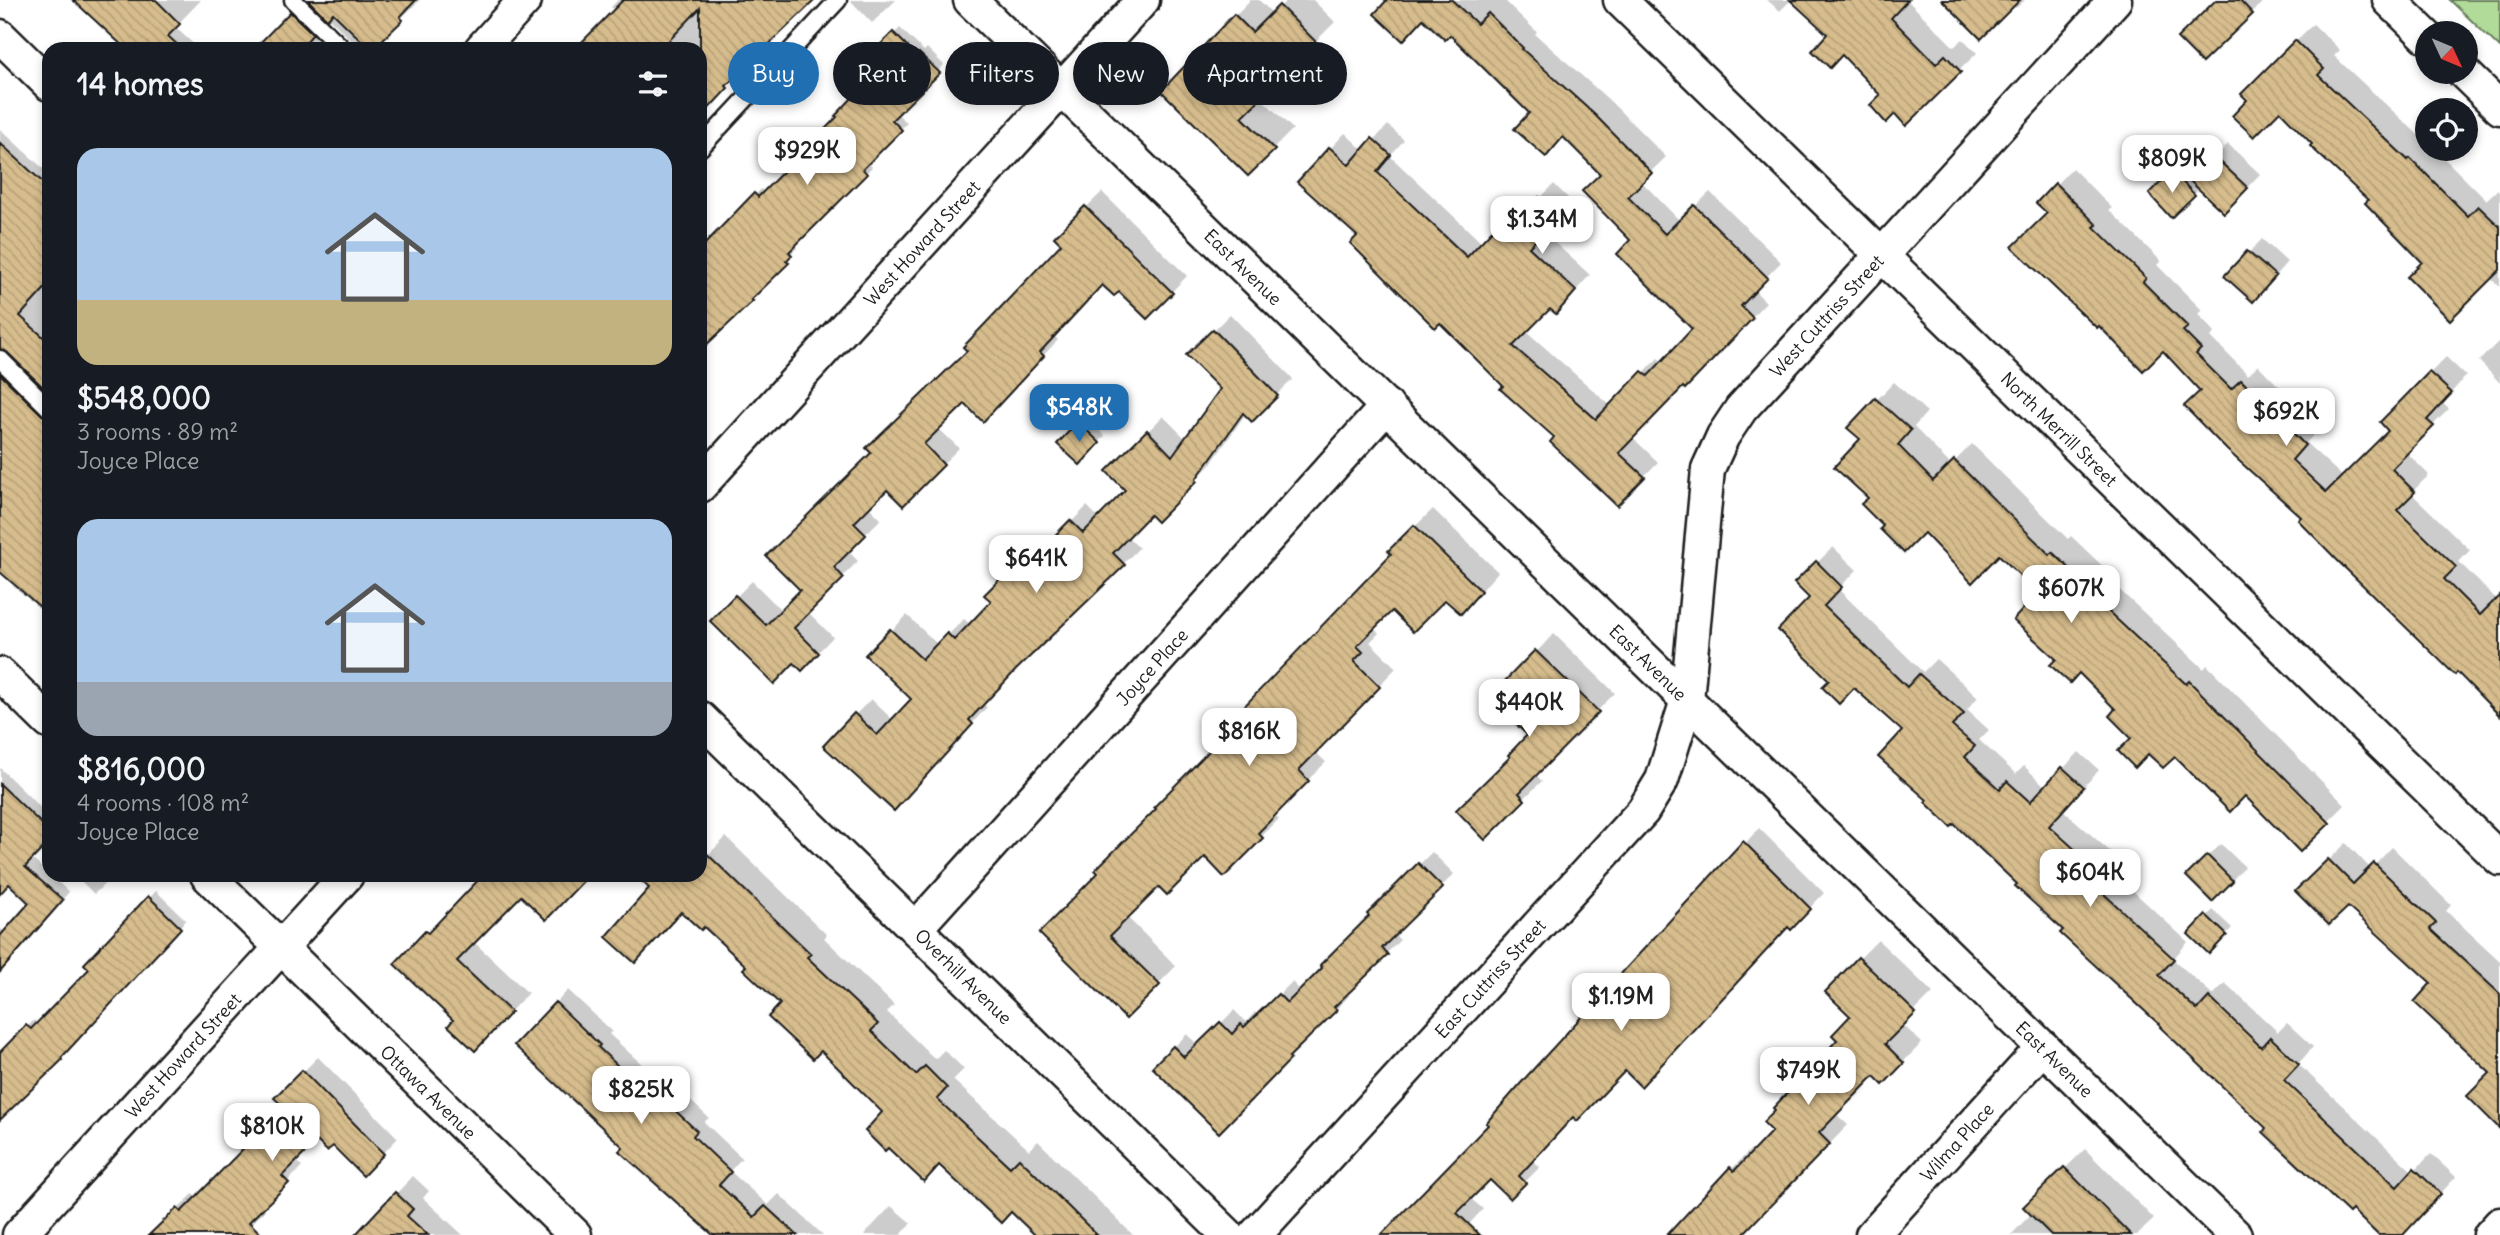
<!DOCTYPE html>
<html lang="en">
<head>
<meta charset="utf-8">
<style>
  body { margin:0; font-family:Delius,sans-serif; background:#20242c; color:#f1f3f6; height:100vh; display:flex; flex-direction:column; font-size:26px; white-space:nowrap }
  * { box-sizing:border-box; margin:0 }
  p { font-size:23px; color:#9ea1a6 }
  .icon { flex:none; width:38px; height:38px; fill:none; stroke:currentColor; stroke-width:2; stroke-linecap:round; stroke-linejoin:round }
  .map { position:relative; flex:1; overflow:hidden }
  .drawer { position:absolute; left:42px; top:42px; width:665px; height:840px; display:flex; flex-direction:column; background:#171b24; border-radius:21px; box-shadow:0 4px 10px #0003 }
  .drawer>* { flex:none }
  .top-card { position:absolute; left:728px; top:42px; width:665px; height:63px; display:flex; gap:14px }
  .needle { width:46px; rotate:134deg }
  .controls { position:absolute; left:2415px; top:21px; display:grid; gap:14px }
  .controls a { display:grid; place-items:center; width:63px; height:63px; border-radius:50%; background:#171b24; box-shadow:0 4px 10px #0003; font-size:35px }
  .price { position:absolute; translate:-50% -60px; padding:0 16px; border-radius:14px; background:#fff; color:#222; font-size:23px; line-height:46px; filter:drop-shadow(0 2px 4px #0008) }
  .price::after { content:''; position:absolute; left:50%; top:42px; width:21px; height:16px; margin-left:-10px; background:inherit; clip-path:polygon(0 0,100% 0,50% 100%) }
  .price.on { background:#1f6fb2; color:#fff }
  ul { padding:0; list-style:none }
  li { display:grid; align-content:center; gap:14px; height:371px; padding:0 35px }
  li span { display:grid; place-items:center; height:217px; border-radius:21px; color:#555 }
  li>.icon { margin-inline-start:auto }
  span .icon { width:126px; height:126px; fill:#fffc; stroke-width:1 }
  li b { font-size:30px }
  h2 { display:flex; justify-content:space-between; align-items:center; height:84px; padding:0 35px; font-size:30px }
  .tag { padding:0 24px; border-radius:32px; background:#171b24; box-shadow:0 4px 10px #0003; font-size:24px; line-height:63px }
  .tag.on { background:#1f6fb2; color:#fff }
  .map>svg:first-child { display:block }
  .park { fill:#b1db98; stroke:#667c5a; stroke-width:2 }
  .shadow { fill:#0003 }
  .building { fill:url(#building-back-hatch); stroke:#1c1c1c; stroke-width:2 }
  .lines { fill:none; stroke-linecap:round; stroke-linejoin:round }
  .service-casing { stroke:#1c1c1c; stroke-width:21 }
  .minor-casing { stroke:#1c1c1c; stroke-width:37 }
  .service { stroke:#fff; stroke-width:16 }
  .minor { stroke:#fff; stroke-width:32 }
  .labels { text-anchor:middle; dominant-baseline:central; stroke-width:5; stroke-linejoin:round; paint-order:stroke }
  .street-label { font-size:18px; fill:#1c1c1c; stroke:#fff }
</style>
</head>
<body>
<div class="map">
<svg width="2500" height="1235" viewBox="0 0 2500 1235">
  <defs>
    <pattern id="building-back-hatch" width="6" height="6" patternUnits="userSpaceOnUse" patternTransform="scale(1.75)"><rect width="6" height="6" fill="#d7bd8d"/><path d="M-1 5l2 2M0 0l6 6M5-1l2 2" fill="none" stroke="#b8a279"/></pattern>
  </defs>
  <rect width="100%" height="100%" fill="#fff"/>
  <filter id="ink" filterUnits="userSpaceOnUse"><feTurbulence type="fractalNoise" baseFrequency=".0143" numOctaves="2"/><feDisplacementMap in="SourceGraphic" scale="14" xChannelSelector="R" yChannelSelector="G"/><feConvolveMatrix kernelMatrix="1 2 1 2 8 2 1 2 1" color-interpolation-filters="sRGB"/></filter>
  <g filter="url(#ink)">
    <path class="park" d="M2450,0h50v48z"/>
    <g class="shadow">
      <path d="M76,0h125l-26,27 24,22h-64z"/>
      <path d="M311,0h109l-51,49h-15l-2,-8z"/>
      <path d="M618,0h195l-81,77 2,2 -34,37v-67h-122l37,-38 -4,-4z"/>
      <path d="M850,0h46l-24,23z"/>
      <path d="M1250,0h9l14,14 14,-14h26l22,22 -75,75 33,32 -45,45 -85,-83z"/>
      <path d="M1383,0h121l33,32 -2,2 74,66 57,57 -25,24 39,40 30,-29 71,70 -27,28 12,12 -66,70 -17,12 -51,53 26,25 -41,42 -60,-67 -198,-201 -60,-54 46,-49 19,18 24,-26 16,15 -14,16 92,87 34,-34 7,7 31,-32 18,18 -30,29 48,44 -20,22 -20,10 -24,24 85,75 47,-48 5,4 31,-33 -61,-89 -31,-66 -38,-38 -32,-23 -82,-81 -26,-15 -38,-13z"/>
      <path d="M1767,0h24l-11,11z"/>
      <path d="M1793,0h114l47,47 9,-8 14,14 -71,70 -77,-89z"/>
      <path d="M1945,0h80l-9,8 -3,-3z"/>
      <path d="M2218,0h47l-63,61z"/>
      <path d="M299,5l45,44h-86z"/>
      <path d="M2313,24l27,26 -6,6 93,87v6h8l51,51 11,-10 3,3v94l-10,-9 -65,-16 -55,-62 -90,-91 -30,-9 -7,-6z"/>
      <path d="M900,28l24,23 3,-3 17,17 -47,48 10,10 -39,39 4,5 -78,78 3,3 -6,6 2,2 -93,94v-98l61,-63 4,4 74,-76 16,-20 21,-39 -3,-3z"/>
      <path d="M0,129l46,42 -4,4 7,6v210l-41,-41 -8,-2z"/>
      <path d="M2228,144l32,30 -23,24 -37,-10 -29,28 -20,-22 36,-34 13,14z"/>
      <path d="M2072,168l40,40 -3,2 52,51 -4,4 45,45 -4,4 17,18 -4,5 37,38 10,-10 62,63 -14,15 37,34 48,-46 -9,-9 64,-65 20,19 -24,27 7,6 -43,43 23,23 -18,18 59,57 -11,12 38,38 3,-3v116l-197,-196 -101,-126 -164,-188z"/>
      <path d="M1102,192l85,84 -40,41 -28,-28 -16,-6 -49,53 4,4 -60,64 -33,-2 -27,26 21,20 -56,56 -16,-17 -19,19 13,13 -33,32 10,10 -50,51 25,25 -31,32 -8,-8 -82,-40 40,-40 30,30 21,-21 70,-137 96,-102 95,-107 -8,-7z"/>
      <path d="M2262,239l25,23 -21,24 -39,-10z"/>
      <path d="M1230,314l63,65 -41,40 -6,-6 -35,51 -54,55 -7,-6 -23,23 12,12 -156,156 4,3 -77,86 -55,-78 16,-16 22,21 20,-21 -45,-44 39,-40 31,30 26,-26 7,6 22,-24 -6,-6 56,-56 6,6 38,-39 13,13 28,-29 -19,-19 54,-55 23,23 36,-50 -33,-34z"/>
      <path d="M2500,340v43l-21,-22z"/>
      <path d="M0,359l49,49v209l-11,-11 1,-2 -39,-35z"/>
      <path d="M1894,382l33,30 -13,15 37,38 21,-21 96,95 3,-3 43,41 -4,4 94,88 3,-4 138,140 -45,45 -55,-56 -70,-39 -42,-17 -15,-29 -39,-38 -21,-12 -18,-66 -41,-40 -75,-22 -38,-5 -16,-28 -8,-60 -12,-10z"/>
      <path d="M1085,417l20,19 -25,26 -21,-18z"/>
      <path d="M1433,509l65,63 -20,22 -86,14 -19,19 6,6 -9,9 26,26 -81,84 11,10 -52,52 5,5 -55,55 -19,-19 -46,30 -32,32 49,49 -50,51 -84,-84 351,-379 -3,-3z"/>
      <path d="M1833,547l24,23 -19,19 85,83 13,-13 42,38 -11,13 22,20 -10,10 37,34 8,-8 22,21 33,-35 20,18 -36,40 50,44 -9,10 84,78 -15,17 40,36 12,-12 53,49 9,-9 26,24 -15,17 115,108 18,-18 25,23 -55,58h-21l-360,-351 -91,-84 -25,-69 -50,-45 -22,-6 -20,-82 -15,-15z"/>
      <path d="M1554,634l61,59 -80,81 7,7 -57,56 28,-81 17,-21 -17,-38 -10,-11z"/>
      <path d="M0,768l49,48v24l-18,18 38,34 -69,78v-42l5,5 26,-30 -31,-29z"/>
      <path d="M1759,828l65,65 -19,20 -17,12 -214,191 -41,44 7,7 -30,30 -20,-20 -20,21 13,11 -24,26h-77l109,-110z"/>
      <path d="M726,837l101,98 -3,3 70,67 -7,7 48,47 9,-9 20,19 -11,11 76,70 9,-9 95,94h-96l-26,-25 -126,-98 -137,-146 -44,-41 -67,-50h63v-17l3,2z"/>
      <path d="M2346,843l25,26 21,-22 59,58 -5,6 54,50v153l-7,-41 -59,-90 -86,-79 -50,-13z"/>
      <path d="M2221,844l24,23 -33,33 -23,-24z"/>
      <path d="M1432,852l22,22 -60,60 6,6 -54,53 3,3 -130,134 -65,-63 33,-33 12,12 35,-36 12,12 9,-10 3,3 34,-33 9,9 71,-75 -3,-2z"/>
      <path d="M86,875h28l-20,19 -13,-13z"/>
      <path d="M485,875h102l-66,18 -47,49 54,51 -36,38 -36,-11 -60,-56z"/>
      <path d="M156,891l30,29 -120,130 2,2 -68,66v-63l34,-35 4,4 54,-55 -6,-5z"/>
      <path d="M2213,910l19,18 -23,24 -19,-18z"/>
      <path d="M1878,940l55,53 -31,31 20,19 -39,39 -9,-8 -38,40 12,11 -97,100 1,1 -8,9h-73l61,-66 18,-19 3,3 21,-22 66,-91 12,-24 -25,-25z"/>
      <path d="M568,990l44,41 -3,3 65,60 5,-4 30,28 -5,4 38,36 -12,13 38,34 11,-11 44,41h-107l-91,-88 -69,-144z"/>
      <path d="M318,1057l80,81 -35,36 -30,-31 -16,-4 -22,21 7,7 -40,40 3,3 -25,25h-88l41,-41 4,5 89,-92 -9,-9z"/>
      <path d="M2085,1149l69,70 -17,16h-126l21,-22 -6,-6z"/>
      <path d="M413,1176l16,15 -6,7 40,37h-106z"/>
      <path d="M891,1206l20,17 -10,12h-37z"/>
    </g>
    <g class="building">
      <path d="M73,0h83l24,24 -12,12 14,13h-56z"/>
      <path d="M308,0h108l-16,17 3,3 -30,29h-3l-37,-36 -6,6z"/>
      <path d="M623,0h192l-89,86 2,2 -28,30v-110l-39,41h-86z"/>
      <path d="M1387,0h65l25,24 11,-11 35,35 -1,1 73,66 57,58 -24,24 37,37 29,-29 74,73 -27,28 12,12 -68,71 -2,-2 -64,66 26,24 -28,29 -67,-64 4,-5 -54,-48 3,-3 -63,-63 -5,5 -85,-85 7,-7 -60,-54 32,-35 20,18 23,-27 19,17 -14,17 90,85 33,-35 7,7 32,-32 20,21 -30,29 47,44 -20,23 -6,-5 -37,37 83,73 46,-48 6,5 44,-47 -75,-75 13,-14 -48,-49 18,-17 -37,-37 -17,20 -32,-28 15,-16 -79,-78 -5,5 -22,-21 -20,22 -29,-27z"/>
      <path d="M1790,0h118l-17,18 45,46 9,-9 16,17 -55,54 -11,-12 -9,9 -16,-18 10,-10 -38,-40 -12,13 -18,-17 15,-17z"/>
      <path d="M1942,0h78l-39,39z"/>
      <path d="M2216,0h24l13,14 -51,49 -25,-25z"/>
      <path d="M1279,5l38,38 -75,74 33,33 -27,26 -87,-85 73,-77 18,18z"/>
      <path d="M290,12l23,22 -13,15h-46z"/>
      <path d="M893,32l24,24 2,-3 21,20 -48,47 10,10 -39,39 4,5 -78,78 3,3 -6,6 3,2 -38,37 2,1 -53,50v-102l54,-56 4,4 79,-80 -2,-1 18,-19 -9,-9 29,-30 -3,-3z"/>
      <path d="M2295,40l29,29 -6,6 90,85 2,-2 58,58 10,-10 22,21v43l-50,50 -43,-43 15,-15 -57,-59 3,-3 -58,-54 2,-2 -32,-33 -26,26 -22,-21 15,-16 -6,-6z"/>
      <path d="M0,143l49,45v96l-29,32 29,26v51l-42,-41 -7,-3z"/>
      <path d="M2214,156l34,32 -24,25 -34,-32z"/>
      <path d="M2172,171l23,24 -24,23 -22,-24z"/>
      <path d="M2055,183l42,42 -3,2 52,51 -3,4 45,45 -5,4 18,18 -5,5 35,35 10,-9 64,65 -13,15 34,32 62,-61 -8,-9 49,-50 23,21 -25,27 7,6 -42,43 23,23 -18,18 59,57 -12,12 36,36 20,-20v121l-43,-44 -2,3 -114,-111 -43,-44 3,-3 -74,-67 -43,-44 16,-15 -37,-40 -20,20 -44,-45 -2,2 -85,-81 35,-34 -11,-10z"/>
      <path d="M1085,206l88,87 -26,26 -28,-27 -5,4 -12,-11 -62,67 4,4 -61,66 -18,-18 -41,40 20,21 -41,41 -16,-16 -33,33 12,12 -32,32 10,11 -50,50 25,25 -17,18 -8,-8 -20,21 -64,-63 25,-26 31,30 34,-35 -34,-34 105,-103 -5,-5 101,-97 -4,-4 98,-103 -7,-7z"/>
      <path d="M2247,251l29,25 -23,26 -29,-26z"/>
      <path d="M1213,329l65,67 -26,26 -9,-9 -47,66 1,2 -40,41 -7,-7 -37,38 12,12 -109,105 -47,50 4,4 -79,87 -71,-65 31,-33 23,22 34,-36 -46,-44 25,-26 32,30 25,-26 7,7 37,-39 -7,-6 42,-42 6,6 38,-39 13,13 42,-43 -19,-19 41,-41 25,26 48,-67 -34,-34z"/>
      <path d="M0,374l42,41 7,3v197l-49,-43z"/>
      <path d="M1875,398l36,32 -13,15 35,36 21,-21 96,95 2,-3 47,43 -4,4 91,85 3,-3 141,142 -30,29 -55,-56 -15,16 -55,-55 -12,11 -15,-14 -13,14 -17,-17 13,-13 -22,-22 6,-7 -36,-36 -9,10 -20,-18 6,-6 -43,-39 25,-27 -39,-38 -27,28 -48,-50 -20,20 -24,-24 3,-3 -22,-22 7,-6 -34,-31 26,-28 -13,-11z"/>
      <path d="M1078,422l22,21 -20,22 -23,-21z"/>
      <path d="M1414,525l67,66 -20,23 -16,-14 -32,32 -21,-21 -35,35 6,6 -9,9 26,26 -81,83 10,11 -51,52 5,5 -39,39 -19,-20 -38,38 -8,-8 -49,49 50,49 -34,34 -87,-86 59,-60 -3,-3 61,-61 -2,-2 55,-56 -4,-4 186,-193 -3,-3z"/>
      <path d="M1816,561l26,26 -18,19 83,81 12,-13 45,40 -12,12 23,20 -10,11 35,32 7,-8 23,21 32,-35 22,20 -35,39 50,45 -9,10 84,78 -15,16 38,35 12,-13 52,50 9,-10 29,27 -15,16 113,107 17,-19 27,26 -38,41h-25l-26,-25 -3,3 -86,-81 3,-4 -106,-101 1,-1 -101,-93 3,-3 -48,-44 2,-2 -63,-60 -3,3 -26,-25 2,-2 -49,-43 24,-26 -48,-43 -15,16 -17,-17 7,-7 -51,-50 31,-32 -15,-15z"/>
      <path d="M1535,650l64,62 -80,81 6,7 -40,40 -29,-30 54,-53 -2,-2 19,-20 -27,-27 11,-11 -11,-11z"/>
      <path d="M0,784l49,47v11l-24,25 38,33 -63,72v-36l29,-33 -20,-19 -9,10z"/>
      <path d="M1743,841l68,68 -20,21 -3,-3 -147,160 -16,-16 -48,50 -4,-4 -54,59 7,7 -16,16 -20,-19 -33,33 23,22h-99l107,-110 -2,-2 42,-48z"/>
      <path d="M700,847l111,107 -4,3 71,67 -7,7 45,44 9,-9 22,22 -10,11 73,68 9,-9 78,77h-62l-24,-23 -10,11 -62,-58 -15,17 -36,-34 -3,3 -20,-20 17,-19 -61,-61 -8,8 -45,-42 12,-13 -37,-35 3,-3 -42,-39 -3,3 -20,-18 -46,51 -29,-26 43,-49 -14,-13h65z"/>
      <path d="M2207,855l26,26 -21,21 -26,-26z"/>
      <path d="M2328,859l25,25 21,-21 62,60 -6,6 70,65v135l-33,-33 23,-23 -76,-71 17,-19 -83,-76 -19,18 -34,-34z"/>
      <path d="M1418,863l25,25 -61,60 6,7 -54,52 3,3 -48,47 2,2 -72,74 -67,-66 21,-21 11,11 36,-35 12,12 9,-10 3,3 34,-33 9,9 35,-35 -2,-3 49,-49 -2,-2z"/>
      <path d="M483,875h106l-43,45 -25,-24 -64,65 54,51 -36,39 -27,-25 5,-6 -59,-56 31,-33 3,2z"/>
      <path d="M148,896l33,32 -120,130 1,2 -62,60v-68l26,-27 5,4 58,-60 -5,-5z"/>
      <path d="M2206,915l21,20 -18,19 -21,-20z"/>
      <path d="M1858,957l58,56 -31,31 19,19 -21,22 -9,-9 -55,57 11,11 -88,91h-75l63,-68 4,4 38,-40 -9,-9 12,-12 -2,-2 64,-68 -5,-5 18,-19 -25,-24z"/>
      <path d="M555,1002l45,43 -2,2 62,59 5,-5 32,30 -4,5 38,36 -12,13 35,32 11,-11 32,29h-84l-94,-84 4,-4 -109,-102z"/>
      <path d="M302,1070l82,84 -21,22 -30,-30 -6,5 -10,-10 -35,35 7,7 -40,39 13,13h-113l28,-27 4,4 103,-105 -10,-9z"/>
      <path d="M2064,1167l67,68h-80l-28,-28z"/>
      <path d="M395,1192l18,17 -6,7 21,19h-73z"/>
    </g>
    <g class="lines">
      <g class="service-casing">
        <g id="service">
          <path d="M293,0l50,49"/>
          <path d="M700,148l138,-148"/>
          <path d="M0,359l49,49"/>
        </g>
      </g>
      <g class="minor-casing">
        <g id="minor">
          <path id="s1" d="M970,0l1265,1235"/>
          <path id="s2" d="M1620,0l880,859"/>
          <path d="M2389,0l38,37"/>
          <path d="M0,36l49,48"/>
          <path d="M481,49l44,-49"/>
          <path d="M2463,72l37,36"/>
          <path id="s3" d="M700,486l443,-486"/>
          <path d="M0,674l49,48"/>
          <path id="s4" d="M700,718l528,517"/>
          <path id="s5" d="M207,875l368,360"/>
          <path id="s6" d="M916,928l471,-522"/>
          <path id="s7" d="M19,1235l328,-360"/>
          <path id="s8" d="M1255,1235l388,-424 19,-31 25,-80 21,-231 15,-33 18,-27 374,-409"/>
          <path id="s9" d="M1872,1235l171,-188"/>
          <path d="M2490,1235l10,-11"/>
        </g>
      </g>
      <use href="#service" class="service"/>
      <use href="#minor" class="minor"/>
    </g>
  </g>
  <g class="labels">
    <g class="street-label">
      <text stroke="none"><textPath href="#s3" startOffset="329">West Howard Street</textPath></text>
      <text stroke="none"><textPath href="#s1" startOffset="382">East Avenue</textPath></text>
      <text stroke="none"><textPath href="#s8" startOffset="1122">West Cuttriss Street</textPath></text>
      <text stroke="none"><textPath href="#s2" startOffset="614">North Merrill Street</textPath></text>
      <text stroke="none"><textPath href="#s1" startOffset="948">East Avenue</textPath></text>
      <text stroke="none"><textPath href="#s6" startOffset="352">Joyce Place</textPath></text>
      <text stroke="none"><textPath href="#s4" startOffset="369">Overhill Avenue</textPath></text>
      <text stroke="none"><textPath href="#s8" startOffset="348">East Cuttriss Street</textPath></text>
      <text stroke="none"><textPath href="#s7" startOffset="243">West Howard Street</textPath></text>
      <text stroke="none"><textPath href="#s1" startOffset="1516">East Avenue</textPath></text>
      <text stroke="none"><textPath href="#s5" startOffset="310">Ottawa Avenue</textPath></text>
      <text stroke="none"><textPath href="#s9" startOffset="126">Wilma Place</textPath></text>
    </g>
  </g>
</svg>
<div class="controls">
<a><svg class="needle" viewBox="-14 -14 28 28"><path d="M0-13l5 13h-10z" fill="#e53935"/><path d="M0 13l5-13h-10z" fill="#9ea1a6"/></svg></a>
<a><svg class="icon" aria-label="locate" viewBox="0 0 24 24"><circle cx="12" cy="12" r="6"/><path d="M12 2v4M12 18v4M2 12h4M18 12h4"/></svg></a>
</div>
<b class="price" style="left:807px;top:187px">$929K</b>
<b class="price" style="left:2172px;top:195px">$809K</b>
<b class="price" style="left:1542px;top:256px">$1.34M</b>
<b class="price on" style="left:1079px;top:444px">$548K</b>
<b class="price" style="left:2286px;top:448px">$692K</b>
<b class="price" style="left:1036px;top:595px">$641K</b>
<b class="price" style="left:2071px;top:625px">$607K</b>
<b class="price" style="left:1529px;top:739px">$440K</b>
<b class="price" style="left:1249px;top:768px">$816K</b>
<b class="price" style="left:2090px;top:909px">$604K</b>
<b class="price" style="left:1621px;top:1033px">$1.19M</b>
<b class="price" style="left:1808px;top:1107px">$749K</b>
<b class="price" style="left:641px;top:1126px">$825K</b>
<b class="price" style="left:272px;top:1163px">$810K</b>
<div class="top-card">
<a class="tag on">Buy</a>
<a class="tag">Rent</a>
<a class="tag">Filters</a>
<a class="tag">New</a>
<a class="tag">Apartment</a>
</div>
<section class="drawer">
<h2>14 homes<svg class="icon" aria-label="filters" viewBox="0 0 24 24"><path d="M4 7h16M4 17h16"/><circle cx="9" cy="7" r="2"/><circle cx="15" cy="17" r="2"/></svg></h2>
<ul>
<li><span style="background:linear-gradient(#a9c7e8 70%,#c2b280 0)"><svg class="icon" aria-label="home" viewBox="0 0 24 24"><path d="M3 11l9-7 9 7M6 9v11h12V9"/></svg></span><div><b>$548,000</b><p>3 rooms · 89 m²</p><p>Joyce Place</p></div></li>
<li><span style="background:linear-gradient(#a9c7e8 75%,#9aa5b1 0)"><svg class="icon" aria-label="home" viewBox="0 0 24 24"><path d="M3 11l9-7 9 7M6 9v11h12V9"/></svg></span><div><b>$816,000</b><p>4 rooms · 108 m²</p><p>Joyce Place</p></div></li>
</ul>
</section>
</div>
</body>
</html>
